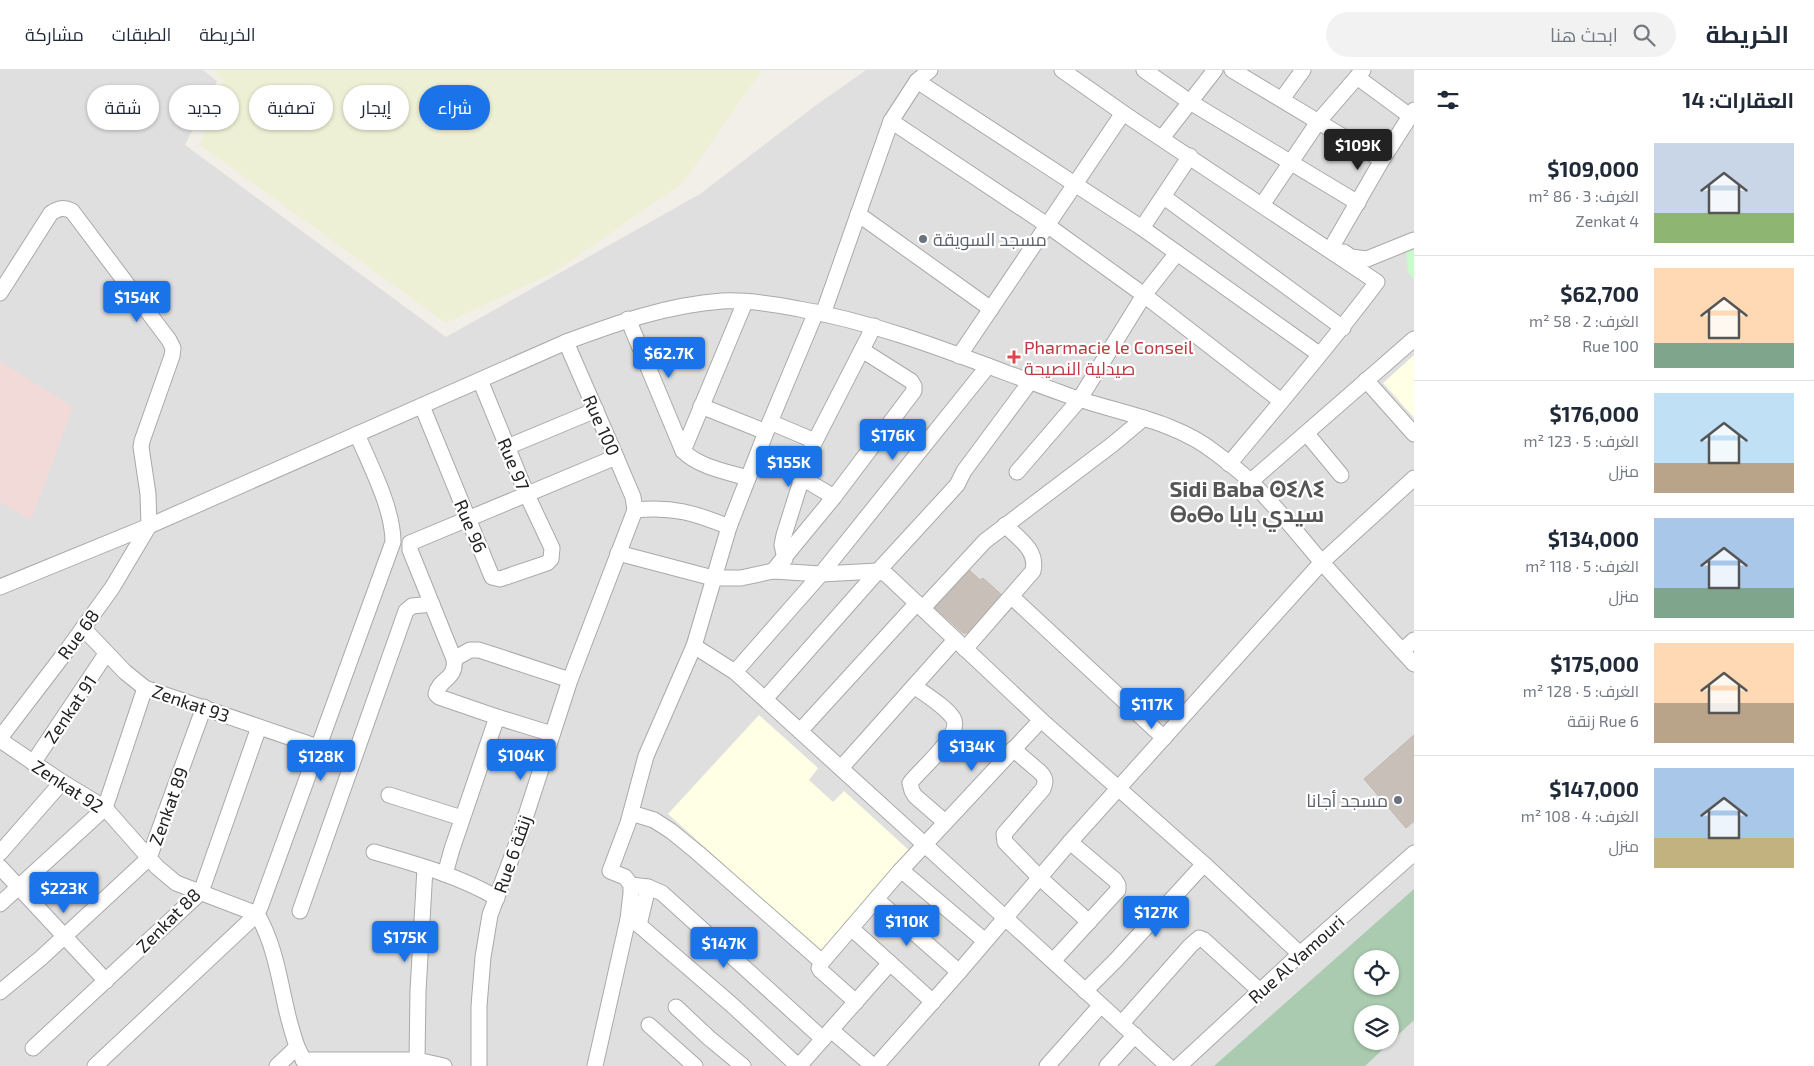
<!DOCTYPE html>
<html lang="ar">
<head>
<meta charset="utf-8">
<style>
  body { margin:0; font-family:"Exo 2",Cairo,"Noto Sans Tifinagh",sans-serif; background:#f2f2f3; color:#1f2937; direction:rtl; height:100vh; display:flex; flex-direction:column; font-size:19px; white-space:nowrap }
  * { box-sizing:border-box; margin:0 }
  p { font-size:16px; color:#747a83 }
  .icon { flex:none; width:28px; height:28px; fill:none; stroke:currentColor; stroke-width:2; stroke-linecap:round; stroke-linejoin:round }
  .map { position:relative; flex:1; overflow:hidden; direction:ltr }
  .sheet { display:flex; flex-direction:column; background:#fff; width:400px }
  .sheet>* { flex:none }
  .top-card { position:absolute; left:15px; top:15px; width:475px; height:45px; direction:rtl; display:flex; gap:10px }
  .buttons { position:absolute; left:1354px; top:880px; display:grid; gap:10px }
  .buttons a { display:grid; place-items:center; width:45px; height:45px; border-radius:50%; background:#fff; box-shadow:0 1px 4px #0004; font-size:25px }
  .price { position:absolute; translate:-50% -42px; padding:0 11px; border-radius:5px; background:#1a73e8; color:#fff; font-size:16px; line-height:32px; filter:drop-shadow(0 1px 2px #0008) }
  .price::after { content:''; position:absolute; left:50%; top:30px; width:15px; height:11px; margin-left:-8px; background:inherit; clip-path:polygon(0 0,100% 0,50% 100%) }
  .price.selected { background:#222; color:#fff }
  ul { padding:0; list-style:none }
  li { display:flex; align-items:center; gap:15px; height:125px; padding:0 20px }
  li+li { border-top:1px solid #e0e1e3 }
  li span { display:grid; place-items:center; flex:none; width:140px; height:100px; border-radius:0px; color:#555 }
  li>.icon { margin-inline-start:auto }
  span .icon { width:60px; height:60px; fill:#fffc; stroke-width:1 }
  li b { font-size:21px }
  h2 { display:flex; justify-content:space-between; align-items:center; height:60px; padding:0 20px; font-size:21px }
  .chip { padding:0 18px; border-radius:22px; background:#fff; box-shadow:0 1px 4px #0004; font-size:18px; line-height:45px }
  .chip.selected { background:#1a73e8; color:#fff }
  header { display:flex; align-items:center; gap:30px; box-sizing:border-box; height:70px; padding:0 25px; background:#fff; border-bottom:1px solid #e0e1e3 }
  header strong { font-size:24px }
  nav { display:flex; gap:28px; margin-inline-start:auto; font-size:18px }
  .search { width:350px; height:45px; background:#f2f2f3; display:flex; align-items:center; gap:12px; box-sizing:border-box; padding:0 18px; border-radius:28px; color:#747a83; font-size:19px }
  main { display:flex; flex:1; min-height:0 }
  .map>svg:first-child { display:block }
  .residential { fill:#e0dfdf; fill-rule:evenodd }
  .commercial { fill:#f2dad9 }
  .education { fill:#ffffe5 }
  .farmland { fill:#eef0d5 }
  .cemetery { fill:#aacbaf; fill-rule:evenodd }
  .park { fill:#c8facc }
  .building { fill:#c7bfb8; stroke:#c4b6ab }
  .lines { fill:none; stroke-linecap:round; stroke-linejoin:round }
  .minor-casing { stroke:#a9a9a9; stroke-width:17 }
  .minor { stroke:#fff; stroke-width:15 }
  .worship-dot { fill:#6b7280; stroke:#fff; stroke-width:2 }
  .health-dot { fill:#e0444e; stroke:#fff; stroke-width:2 }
  .labels { text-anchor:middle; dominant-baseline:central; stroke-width:4.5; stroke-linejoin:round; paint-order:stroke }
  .worship-label { font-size:18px; fill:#5b616d; stroke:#fff; text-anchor:start }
  .health-label { font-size:18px; fill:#be3a42; stroke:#fff; text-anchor:start }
  .street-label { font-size:18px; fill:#222; stroke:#fff }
  .district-label { font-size:22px; font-weight:bold; fill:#555; stroke:#fff }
</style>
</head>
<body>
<header>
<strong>الخريطة</strong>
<div class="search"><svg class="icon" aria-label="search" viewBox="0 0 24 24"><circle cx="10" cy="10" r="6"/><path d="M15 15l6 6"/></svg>ابحث هنا</div>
<nav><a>الخريطة</a><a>الطبقات</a><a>مشاركة</a></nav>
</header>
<main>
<section class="sheet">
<h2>العقارات: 14<svg class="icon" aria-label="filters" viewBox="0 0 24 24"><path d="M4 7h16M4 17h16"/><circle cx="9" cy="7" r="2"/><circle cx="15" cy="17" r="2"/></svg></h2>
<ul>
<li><span style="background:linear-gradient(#c9d6e8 70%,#8fb573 0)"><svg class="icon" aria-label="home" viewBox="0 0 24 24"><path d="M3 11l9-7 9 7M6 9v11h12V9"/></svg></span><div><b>$109,000</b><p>الغرف: 3 · 86 m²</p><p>Zenkat 4</p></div></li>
<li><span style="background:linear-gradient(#ffd9b3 75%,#7fa58c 0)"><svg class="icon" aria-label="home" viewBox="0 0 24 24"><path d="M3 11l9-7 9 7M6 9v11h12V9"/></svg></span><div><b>$62,700</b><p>الغرف: 2 · 58 m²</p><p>Rue 100</p></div></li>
<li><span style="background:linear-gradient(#bfe0f5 70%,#b9a48a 0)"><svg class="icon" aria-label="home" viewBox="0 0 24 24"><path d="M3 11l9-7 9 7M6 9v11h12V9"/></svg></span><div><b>$176,000</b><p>الغرف: 5 · 123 m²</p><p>منزل</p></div></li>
<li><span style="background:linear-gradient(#a9c7e8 70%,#7fa58c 0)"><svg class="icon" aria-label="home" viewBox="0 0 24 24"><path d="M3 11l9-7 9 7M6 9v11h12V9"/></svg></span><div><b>$134,000</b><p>الغرف: 5 · 118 m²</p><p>منزل</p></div></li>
<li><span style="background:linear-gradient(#ffd9b3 60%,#b9a48a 0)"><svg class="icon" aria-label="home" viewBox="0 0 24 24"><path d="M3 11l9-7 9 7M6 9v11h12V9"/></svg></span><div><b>$175,000</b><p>الغرف: 5 · 128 m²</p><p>Rue 6 زنقة</p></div></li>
<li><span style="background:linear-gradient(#a9c7e8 70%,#c2b280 0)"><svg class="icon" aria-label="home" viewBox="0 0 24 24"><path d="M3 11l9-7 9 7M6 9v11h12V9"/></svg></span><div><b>$147,000</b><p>الغرف: 4 · 108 m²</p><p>منزل</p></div></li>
</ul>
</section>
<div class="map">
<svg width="1414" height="996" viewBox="0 0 1414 996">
  <rect width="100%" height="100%" fill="#f2efe9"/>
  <path class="residential" d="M0,0h203l14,11 -32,64 261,192 254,-143 115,-88 51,-36h548v996h-1414zM1362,889h28v27h-28zM1362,944h28v27h-28z"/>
  <path class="commercial" d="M0,291l73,46 -42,113 -31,-18z"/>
  <g class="education">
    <path d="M1414,285v63l-31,-35z"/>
    <path d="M759,645l59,53 -9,12 24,22 11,-11 68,62 -89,102 -155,-141z"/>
  </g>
  <path class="farmland" d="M213,0h549l-79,113 -130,90 -107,50 -246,-178 23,-65z"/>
  <path class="cemetery" d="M1414,819v131l-49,46h-151zM1362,889h28v27h-28zM1362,944h28v27h-28z"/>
  <path class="park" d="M1414,178v31l-6,-7 -2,-22z"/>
  <g class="building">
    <path d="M968,499l12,11 3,-2 20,18 -34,37h-6l-30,-27z"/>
    <path d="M1414,665v86l-8,7 -42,-49z"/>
  </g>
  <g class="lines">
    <g class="minor-casing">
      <g id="minor">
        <path d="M1062,0l61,43 254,169c-47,63 -98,122 -148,182"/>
        <path d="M1144,0l46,32 168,101"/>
        <path d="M1232,0l150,90"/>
        <path d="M1357,7l53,39"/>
        <path d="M917,11l225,147 177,126"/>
        <path d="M1282,29l21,-29"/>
        <path d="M891,51l156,104 97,70 137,106"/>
        <path d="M1162,68l53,-68"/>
        <path d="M1164,127l179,131"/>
        <path d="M1262,135l56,-83 45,-52"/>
        <path d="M858,144l133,95"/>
        <path d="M1142,158l48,-72"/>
        <path d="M1330,180l52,-90 32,-50"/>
        <path d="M1344,182l7,5 16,2 47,-19"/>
        <path d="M0,223l51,-80c8,-5 13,-6 21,-2l97,129 4,8 -1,8 -30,85 -1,6 7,47 1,32 -37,62 -44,61 -68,89"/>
        <path d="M823,244l68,-193 26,-40 13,-11"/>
        <path d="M628,249l55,132c16,16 44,21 65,27"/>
        <path d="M566,272l50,115 17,40 2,13"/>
        <path d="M959,286l164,-243"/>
        <path d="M1366,310l48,54"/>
        <path d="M422,336l70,171 8,2 47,-16 4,-4 1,-11 -25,-53 -47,-115"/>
        <path d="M701,336l65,26"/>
        <path d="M770,352l45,19"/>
        <path d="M1307,364l34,41"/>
        <path d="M507,377l89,-37"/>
        <path d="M683,381l62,-149"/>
        <path d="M757,386l45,22 32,19"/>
        <path d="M1017,402l62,-72 65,-105 33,-42"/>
        <path d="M1251,411l163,-142"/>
        <path d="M635,440c37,-4 60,3 94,17"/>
        <path d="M618,483l95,25h28l32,-7 48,3 57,-3 9,4 154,145 163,144 96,90"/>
        <path d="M785,489l-3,-14 2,-10 27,-86 63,-123"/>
        <path d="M773,501l61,-74 80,-106v-5l-3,-5 -49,-31"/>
        <path d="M0,517l149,-61 417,-184c51,-19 101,-37 156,-41 25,-1 52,3 77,8 91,16 178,54 265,85 51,19 110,25 153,60 12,9 24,18 34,28 25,24 46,51 68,77 31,35 63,70 95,105"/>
        <path d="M1012,527l152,141"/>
        <path d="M923,538l62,-67 128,-97 31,-26"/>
        <path d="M83,558l42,44 20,16 173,59"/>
        <path d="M694,576l41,26 433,394"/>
        <path d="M965,579l68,-78c5,-21 -15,-33 -28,-46"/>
        <path d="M1402,581l12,-11"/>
        <path d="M454,589l16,-9h9l91,30"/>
        <path d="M735,602l86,-98 167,-208"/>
        <path d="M914,616c12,9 31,20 39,32 11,16 -34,52 -43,65l2,8 3,5 30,26"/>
        <path d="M765,629l113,-128 79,-86 7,-14 66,-89"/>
        <path d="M800,661l117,-128"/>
        <path d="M552,664l-55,-17 -58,-20 -3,-3c3,-16 21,-14 18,-35l-44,-109v-7l206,-86"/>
        <path d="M0,670l62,42 43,26 52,59 19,16 81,31c19,32 23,71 32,106 5,17 8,32 19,46"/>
        <path d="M1013,679l27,23c6,6 6,10 3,17l-39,45 1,8 34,35 50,45"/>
        <path d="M33,693l73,-109"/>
        <path d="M841,698l114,-128"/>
        <path d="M389,725l73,23"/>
        <path d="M631,743l23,7 17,11 27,22 124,109"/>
        <path d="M374,782c42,12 85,24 123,46"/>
        <path d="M0,783l62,-71"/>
        <path d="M0,797l106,114"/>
        <path d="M901,800l84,71"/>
        <path d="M445,804l7,-25 45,-132"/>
        <path d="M631,815l17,2 14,6 161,146"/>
        <path d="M876,829l83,73"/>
        <path d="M0,834l105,-96 40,-120"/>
        <path d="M300,841l106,-300 6,-5 20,-2"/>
        <path d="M628,849l11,6 93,80 66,61"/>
        <path d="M639,855l9,-38"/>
        <path d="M851,858l39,35"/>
        <path d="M1053,891l65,-71v-5l-3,-5 -45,-38"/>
        <path d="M1085,921l31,-31 88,-96"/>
        <path d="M0,922l41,-34 108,-100 55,-151"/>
        <path d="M856,932l-36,-32 -1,-2 3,-6 79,-92 140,-150"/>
        <path d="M676,937l33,31 34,28"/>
        <path d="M1122,953l68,-77 9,-8 5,2 56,51"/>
        <path d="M649,955l46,41"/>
        <path d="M831,960l42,36"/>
        <path d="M33,978l168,-156 58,-165"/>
        <path d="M303,990h114l27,6"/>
        <path d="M417,990l1,-69 7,-123"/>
        <path d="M95,996l162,-152 4,-9 132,-363c0,-34 -23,-77 -36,-108"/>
        <path d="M277,996l19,-18"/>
        <path d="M479,996v-60l4,-49 7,-42 27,-72 53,-163 65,-170"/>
        <path d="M595,996l33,-147 3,-26v-8l-6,-8 -15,-6 18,-48 18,-67 48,-110 35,-119 41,-105 46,-110"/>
        <path d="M799,996l91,-103 43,39"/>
        <path d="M876,996l83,-94 111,-130 252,-280 92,-84"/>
        <path d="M1047,996l54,-61"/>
        <path d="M1107,996l28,-31"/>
        <path d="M1179,996l121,-112 114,-101"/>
      </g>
    </g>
    <use href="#minor" class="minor"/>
  </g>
  <g class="worship-dot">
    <circle cx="923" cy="169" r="5"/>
    <circle cx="1398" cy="730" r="5"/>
  </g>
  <path class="health-dot" d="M1011.5 279.5h5v5h5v5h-5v5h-5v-5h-5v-5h5z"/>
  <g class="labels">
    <g class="worship-label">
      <text x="933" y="169">مسجد السويقة</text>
      <text x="1388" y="730" text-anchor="end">مسجد أجانا</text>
    </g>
    <g class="health-label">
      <text x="1024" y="277">Pharmacie le Conseil<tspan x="1024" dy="21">صيدلية النصيحة</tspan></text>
    </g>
    <g class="street-label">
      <text transform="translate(602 355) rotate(66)">Rue 100</text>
      <text transform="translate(514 394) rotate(67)">Rue 97</text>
      <text transform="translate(471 456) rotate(67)">Rue 96</text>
      <text transform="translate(78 564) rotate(-54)">Rue 68</text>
      <text transform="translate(191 633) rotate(19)">Zenkat 93</text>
      <text transform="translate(70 639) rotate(-56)">Zenkat 91</text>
      <text transform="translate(68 716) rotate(33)">Zenkat 92</text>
      <text transform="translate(168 736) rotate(-70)">Zenkat 89</text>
      <text transform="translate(512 784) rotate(-71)">Rue 6 زنقة</text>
      <text transform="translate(168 850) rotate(-45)">Zenkat 88</text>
      <text transform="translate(1296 889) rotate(-42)">Rue Al Yamouri</text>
    </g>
    <g class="district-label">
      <text x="1247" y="418">Sidi Baba ⵙⵉⴷⵉ<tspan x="1247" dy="25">ⴱⴰⴱⴰ سيدي بابا</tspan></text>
    </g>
  </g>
</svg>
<div class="buttons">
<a><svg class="icon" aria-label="locate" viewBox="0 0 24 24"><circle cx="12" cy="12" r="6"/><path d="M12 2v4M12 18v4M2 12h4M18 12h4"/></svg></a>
<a><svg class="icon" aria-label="layers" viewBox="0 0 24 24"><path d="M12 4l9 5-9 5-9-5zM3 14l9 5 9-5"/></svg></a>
</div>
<b class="price selected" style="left:1358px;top:101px">$109K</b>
<b class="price" style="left:137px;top:253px">$154K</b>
<b class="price" style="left:669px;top:309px">$62.7K</b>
<b class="price" style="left:893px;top:391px">$176K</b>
<b class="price" style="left:789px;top:418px">$155K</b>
<b class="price" style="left:1152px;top:660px">$117K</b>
<b class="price" style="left:972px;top:702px">$134K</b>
<b class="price" style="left:521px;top:711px">$104K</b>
<b class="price" style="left:321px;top:712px">$128K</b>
<b class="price" style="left:64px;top:844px">$223K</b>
<b class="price" style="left:1156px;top:868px">$127K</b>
<b class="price" style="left:907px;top:877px">$110K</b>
<b class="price" style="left:405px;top:893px">$175K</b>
<b class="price" style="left:724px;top:899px">$147K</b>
<div class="top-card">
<a class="chip selected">شراء</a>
<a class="chip">إيجار</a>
<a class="chip">تصفية</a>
<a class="chip">جديد</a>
<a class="chip">شقة</a>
</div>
</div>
</main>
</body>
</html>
